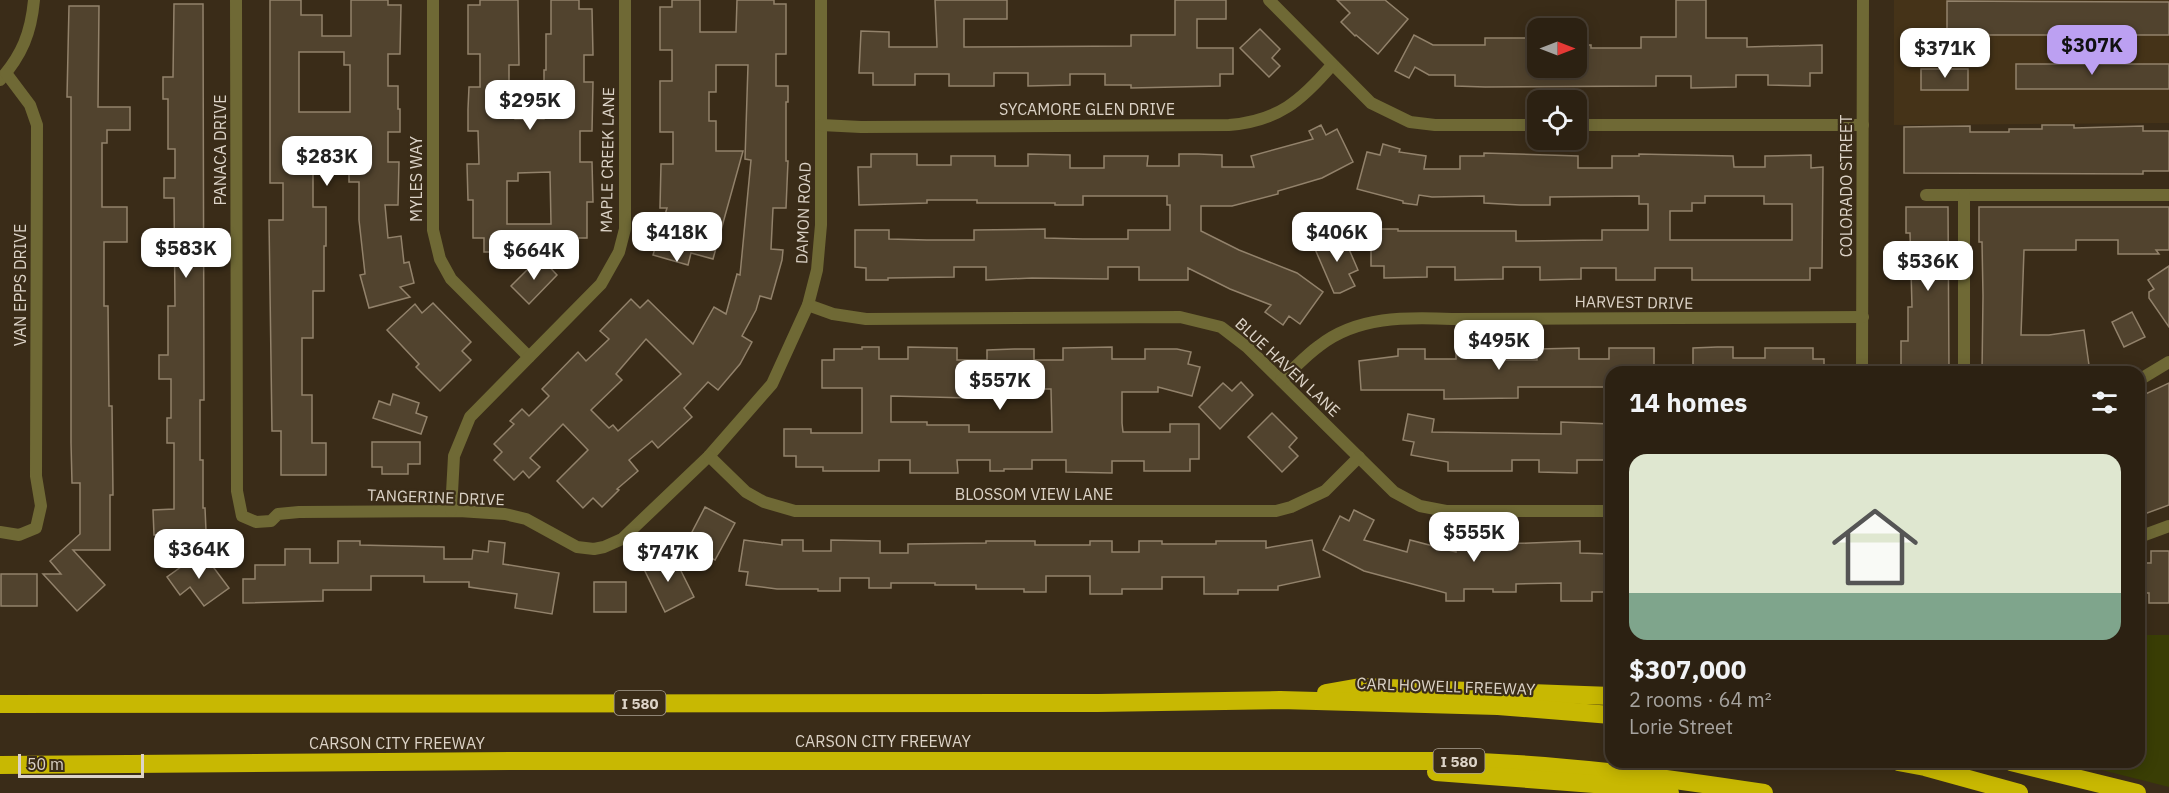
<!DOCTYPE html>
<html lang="en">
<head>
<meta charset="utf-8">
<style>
  body { margin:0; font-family:"IBM Plex Sans",sans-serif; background:#382e20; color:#f1f3f6; height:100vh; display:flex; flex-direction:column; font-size:22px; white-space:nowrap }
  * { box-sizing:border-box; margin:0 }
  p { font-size:20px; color:#a6a39f }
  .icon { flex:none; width:33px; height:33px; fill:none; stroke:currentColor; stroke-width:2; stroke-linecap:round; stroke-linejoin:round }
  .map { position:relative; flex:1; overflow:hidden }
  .side { position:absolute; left:1605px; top:366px; width:540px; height:402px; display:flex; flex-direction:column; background:#2c2112; border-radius:18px; box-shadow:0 3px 15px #0003,0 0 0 2px #483e32 }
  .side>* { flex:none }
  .needle { width:39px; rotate:90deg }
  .fabs { position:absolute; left:1527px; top:18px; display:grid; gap:12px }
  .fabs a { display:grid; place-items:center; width:60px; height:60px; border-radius:12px; background:#2c2112; box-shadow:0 3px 15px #0003,0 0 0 2px #483e32; font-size:30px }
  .scale { position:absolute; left:18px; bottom:15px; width:126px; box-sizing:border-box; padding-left:6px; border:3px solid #dcd3c7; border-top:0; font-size:16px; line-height:21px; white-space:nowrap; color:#dcd3c7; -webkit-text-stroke:4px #3a2c18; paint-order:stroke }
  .price { position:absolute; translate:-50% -51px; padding:0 14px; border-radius:12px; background:#fff; color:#222; font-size:20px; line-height:39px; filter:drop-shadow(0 2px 3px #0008) }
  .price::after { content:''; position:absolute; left:50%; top:36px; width:18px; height:14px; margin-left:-9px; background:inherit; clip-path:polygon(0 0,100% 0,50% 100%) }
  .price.selected { background:#bca0f2; color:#111 }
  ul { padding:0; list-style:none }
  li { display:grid; align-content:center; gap:12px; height:318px; padding:0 24px }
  li span { display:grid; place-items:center; height:186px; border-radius:18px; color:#555 }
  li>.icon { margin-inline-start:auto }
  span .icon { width:108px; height:108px; fill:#fffc; stroke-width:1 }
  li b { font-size:26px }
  h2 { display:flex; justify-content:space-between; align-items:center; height:72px; padding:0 24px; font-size:26px }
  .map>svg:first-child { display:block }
  .built { fill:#453318 }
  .green { fill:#3a3e05 }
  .building { fill:#51432e; stroke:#92826b; stroke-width:1.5; fill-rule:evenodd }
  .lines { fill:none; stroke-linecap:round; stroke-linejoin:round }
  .minor { stroke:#6f6935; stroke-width:12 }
  .motorway { stroke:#c8b802; stroke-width:18 }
  .labels { text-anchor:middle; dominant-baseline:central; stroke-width:4.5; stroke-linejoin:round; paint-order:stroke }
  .shield { fill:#3a2c18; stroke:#aba192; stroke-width:1.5 }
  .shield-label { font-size:15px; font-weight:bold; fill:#dcd3c7 }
  .street-label { font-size:16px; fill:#dcd3c7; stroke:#3a2c18 }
</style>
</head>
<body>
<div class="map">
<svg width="2169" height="793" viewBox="0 0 2169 793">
  <rect width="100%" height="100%" fill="#3a2c18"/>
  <path class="built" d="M1894,0h275v123l-275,2z"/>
  <path class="green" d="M2139,635h30v152l-99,-25h69z"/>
  <g class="building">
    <path d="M270,0h31v15h21v21h29v-36h37v5h13l-1,49h-12v32h10v23h2v23h-12v30h11l-1,43h-13l3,33 13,-2 3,27 5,-1 5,21 -14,4 10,10 -41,11 -9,-33 5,-1 -6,-54v-38h-10v-33h-36v58h13v39h-2v45h-11v47h-11v57h10v48h14v32h-45v-44h-9l-3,-211h14v-37h-13zM299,52h45v13h6v47h-51z"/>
    <path d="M480,0h38l1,65h-10v44h6v10h29v-49h2v-36h5v-34h28v9h13l1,46h-9v27h9l-1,49h-12v31h12l1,40h-6v36h-11v13h-30l12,-13h-46v14h-28v-14h-11v-38h-5l-1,-36h12l-1,-33h-10v-22l1,-22h11v-33h-12v-49h12zM550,172l1,52h-44v-43h11v-8z"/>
    <path d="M672,0h28v32h36l1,-32h37v4h12v50h-10v32h12v16h-2v59h2l-2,47h-13l-2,41 12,1 -1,10 -11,39 -11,-3 -4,14 -14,26 10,6 -12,22 -22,26 -10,-8 -24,26 8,9 -34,31 -6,-7 -23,19 9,11 -21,18 2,1 -17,17 -9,-9 -10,10 -26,-27 31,-31 -25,-26 -33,34 10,9 -11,11 -6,-7 -9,9 -20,-20 8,-8 -8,-8 20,-20 -4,-3 12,-12 7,7 20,-20 -7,-7 36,-37 8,9 23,-22 -9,-8 31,-32 9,9 8,-8 45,44 21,-37 12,7 11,-40 3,1 11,-115 -6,-1 3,-94h-32v27h-7v29h7v30h27l-30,108 -22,-6 -3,12 -35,-10 14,-47h-7l1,-44h12v-32h-13v-51h12v-31h-12v-43h12zM646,339l35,35 -63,57 -5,-6 -4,3 -18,-18 31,-30 -6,-6z"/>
    <path d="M935,0h72v19h-43v28l167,-1v-11h44v-35h51v19h-29v29h36v26h-13v12l-89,2v-3h-26v-11h-35v11l-42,1v-13h-34v13h-45v-12h-34v11h-42v-12h-14l2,-42 28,1v15h48z"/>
    <path d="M1337,0h48l23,19 -30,35 -22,-19 -1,1 -14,-14 9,-9z"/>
    <path d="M1676,0h30v38h41v9l75,-2v28h-12v13l-42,-1v-10h-32v12l-45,1v-12h-35v10l-171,1 -30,-1v-11h-26l-14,-8 -6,11 -14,-7 19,-36 19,10h52v-7h53v30h38v-23h15v3h50v-11h35z"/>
    <path d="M1947,1l222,1v33h-222z"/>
    <path d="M174,4h29l1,396h-4v60h3v48h2l1,23 -18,1 10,13 -30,1 -1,-11h-13l-1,-25 21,-1v-66h-7v-25h4v-39h-12v-24h9v-49h7l-1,-108h-10v-20h11v-29h-7v-50h-5v-22h10z"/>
    <path d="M69,6h30l-1,101h32v23h-23v13h-5v64h25v35h-23v64h4l1,100h3l1,89h-3v55h-37l32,35 -28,26 -34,-37h18l-11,-13 30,-27v-51h-8l-1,-40v-346h-4z"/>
    <path d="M1260,29l20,20 -8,9 8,8 -11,11 -29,-29z"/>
    <rect x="2016" y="64" width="153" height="25"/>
    <rect x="1921" y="69" width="47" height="21"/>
    <path d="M1321,125l5,10 11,-6 16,33 -31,16 -44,13v3l-46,12h-31v25l38,19 58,23 26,19 -23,32 -11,-8 -6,9 -18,-13 6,-7 -41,-16 -42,-21v12h-49v-13h-31v12l-76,-1 -46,2v-13h-32v10l-66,1v2h-22v-12l-11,-1v-37h34v9l38,1h47v-10l71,-1v9l38,1h45v-9h42v-25h-3v-9h-84v9h-28v-2h-78v-3h-50v3l-68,2 -1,-38h13v-13h46v11h34v-9h44v10h33v-12l42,1v13h34v-12h44l-1,10h32v-12h19l24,1v12h32l-3,-11 62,-17 -4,-8z"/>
    <path d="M2042,125h32v3l69,-2v5h26v40h-26v3l-239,-1v-46l66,-1v6h39v-3h33z"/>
    <path d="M1383,144l17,5 -1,3 27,4 -2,13h36v-13h24v-3l94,3v12h34v-12h27v-2l94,2 1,11h31v-11l46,-1v13l12,-1 -1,101h-12v12h-118v-12h-37v12h-39v-12h-35v11l-41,1v-13h-37v12l-48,1v-13h-28v10l-43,1v-12h-13v-37h27v2h118v10l86,-1v-10h46v-26h-9v-8l-89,1v8h-30l-36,-2v-7l-52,1 -13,-2 -2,10 -14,-2v-2l-46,-12 10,-37 13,3zM1705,196h59v8h28v36h-122v-29h22v-8h13z"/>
    <path d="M1906,207h42l1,165h-48v-31h7v-34h4l-2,-74h-4z"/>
    <path d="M1979,207h190v43h-13l3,4h-41v-14h-42v10h-52l-3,85h28l35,-5 6,42h-108l1,-76 -1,-54h-3z"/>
    <path d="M1342,233l16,37 -9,4 6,12 -15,7h-6l-19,-44 10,-5 -1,-2z"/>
    <path d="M540,257l17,18 -28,29 -18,-18z"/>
    <path d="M2169,266v61l-20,-29v-6l5,-3 -6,-9z"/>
    <path d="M433,303l38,39 -9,9 9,9 -31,31 -24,-24 3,-3 -32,-34 28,-26 7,9z"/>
    <path d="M2132,312l13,25 -21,10 -12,-25z"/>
    <path d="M862,347h17v12h29v-12l49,1v12h30v-10l27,-1h20v11h29v-12l49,-1v12h33v-10h32l14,3 -3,12 12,3 -8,29 -34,-9v5h-36v31l1,9h47v-8h29v35h-9v12h-46v-10h-32v12l-46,-1v-12h-34v9h-28v2h-14v-11h-33l1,13h-48v-13h-31v11h-56v-4h-27v-11h-12v-27h27v4h51v-45h-40v-28h12v-11h28zM969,389h82l1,43h-83v-7h-42v-3h-36v-26l78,2z"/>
    <path d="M1717,347h16v11h32v-10h48v11h11v13h-131v-24z"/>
    <path d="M1456,348h50v12h31v-11l42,-1v11h30v-11h45v24h-43v15h-93v11l-74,1v-9h-83l-2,-29 39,-5v-7h27v10h31z"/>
    <path d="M1241,382l12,13 -33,34 -21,-22 24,-24 9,8z"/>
    <path d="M2169,383v122l-30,11v-119z"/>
    <path d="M393,394l26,9 -3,10 11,4 -6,17 -48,-16 6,-17 11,4z"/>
    <path d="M1272,413l25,25 -8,9 9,9 -16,16 -34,-35z"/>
    <path d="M1408,414l26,5 -2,13 129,2v-12l50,2v36h-34v13l-38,-1v-12h-27v11h-64v-9l-37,-7 3,-13 -11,-2z"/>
    <path d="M372,442h48v22h-12v10h-26v-7h-10z"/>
    <path d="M705,507l30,16 -20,37 -20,-10 13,-7 -17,-9z"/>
    <path d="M1354,510l20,10 -10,20 43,12 3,-12 46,12v-12l45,1v3l79,-3v12l31,1v38h-19v9h-31v-18l-45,1v8h-23v-3h-29v12h-18v-8l-82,-22 -41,-21 17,-34 9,5z"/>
    <path d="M744,540l38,5v-5h21v11h28v-11l49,1v12h28v-9l78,-1v-2h49v4h55v-4h22v11h27v-11h23v3h54v-3h50v7l46,-8 8,37 -42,9v4h-40v4h-34v-17h-42v12h-40v5h-32v-18h-44v16h-22v-3h-48v-4h-41v-2h-44v5h-22v-10h-29v13h-22v-2h-41l-31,-4 2,-13 -9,-1z"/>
    <path d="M338,541h22v4l84,2v12h28l1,-9 15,2 1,-11 16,2 -2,21 56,9 -7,41 -37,-6 2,-14 -48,-7v-5h-45v-6h-53v14h-48v11l-80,2v-24h12v-14h30v-16h25v14h28z"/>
    <path d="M2151,551h18v52h-20v-10h-9v-30h11z"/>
    <path d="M202,552l27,36 -25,18 -14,-19 -10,8 -13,-18z"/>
    <path d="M660,556l4,9 11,-6 19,38 -29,15 -23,-47z"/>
    <rect x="1" y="574" width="36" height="32"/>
    <rect x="594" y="582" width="32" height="30"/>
  </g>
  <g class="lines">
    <g class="minor">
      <path d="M236,0l1,491 5,25 14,6 15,-1 7,-7 21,-2 160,-1 46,3 21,5 51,28 17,2 10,-2 18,-8 87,-83 63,-72 36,-79 9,-35 4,-45v-225"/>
      <path d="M433,0v230l7,29 11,20 78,78"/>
      <path d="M1269,0l102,103 39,19 25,3h103"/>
      <path d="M0,80c22,-25 31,-47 34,-80"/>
      <path d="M821,125l40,2 368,-2c49,-4 72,-24 103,-60"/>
      <path d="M1576,125h287"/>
      <path d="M1926,195h243"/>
      <path d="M808,305l25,9 33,5 314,-2 41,10 26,20 147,145 26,14 26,5h165"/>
      <path d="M1862,372l1,-372"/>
      <path d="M1964,372v-177"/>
      <path d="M1281,380c13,-11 24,-24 38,-34 38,-30 87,-29 133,-27l411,-2"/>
      <path d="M2139,380l30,-18"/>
      <path d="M709,456l37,36 18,10 31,9h481l15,-4 34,-16 34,-34"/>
      <path d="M451,511l3,-55 16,-39 131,-133 18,-32 6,-23v-229"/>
      <path d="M0,532l19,3 17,-7 5,-22 -5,-30 1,-351 -7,-20 -24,-32"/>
      <path d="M2139,537l30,-11"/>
    </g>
    <g class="motorway">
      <path d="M1326,693l34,-6 251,9"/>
      <path d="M0,704l1098,-1 182,-3 218,6 113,9"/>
      <path d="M1898,762l27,5 94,26"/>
      <path d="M2011,762l126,31"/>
      <path d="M0,765l518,-4h937c104,3 206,16 309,32"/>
      <path d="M1436,772l171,13 63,8"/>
    </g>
  </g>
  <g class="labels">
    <g class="shield">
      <rect x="614.5" y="691" width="51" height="24" rx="4.5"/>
      <rect x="1433.5" y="749" width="51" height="24" rx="4.5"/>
    </g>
    <g class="shield-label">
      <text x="640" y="703">I 580</text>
      <text x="1459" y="761">I 580</text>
    </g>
    <g class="street-label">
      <text x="1087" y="109">SYCAMORE GLEN DRIVE</text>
      <text transform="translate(220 150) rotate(-90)">PANACA DRIVE</text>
      <text transform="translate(607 160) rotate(-89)">MAPLE CREEK LANE</text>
      <text transform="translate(416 179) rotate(-90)">MYLES WAY</text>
      <text transform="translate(1846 186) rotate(-90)">COLORADO STREET</text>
      <text transform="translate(803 213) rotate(-88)">DAMON ROAD</text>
      <text transform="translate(20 285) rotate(-90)">VAN EPPS DRIVE</text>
      <text transform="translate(1634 302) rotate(1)">HARVEST DRIVE</text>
      <text transform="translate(1288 367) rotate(43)">BLUE HAVEN LANE</text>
      <text x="1034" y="494">BLOSSOM VIEW LANE</text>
      <text transform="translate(436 497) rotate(2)">TANGERINE DRIVE</text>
      <text transform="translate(1446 686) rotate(2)">CARL HOWELL FREEWAY</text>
      <text x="883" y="741">CARSON CITY FREEWAY</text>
      <text x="397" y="743">CARSON CITY FREEWAY</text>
    </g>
  </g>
</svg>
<div class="fabs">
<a><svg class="needle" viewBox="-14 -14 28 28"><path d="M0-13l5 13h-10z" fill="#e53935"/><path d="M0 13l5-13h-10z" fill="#a6a39f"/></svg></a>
<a><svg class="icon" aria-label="locate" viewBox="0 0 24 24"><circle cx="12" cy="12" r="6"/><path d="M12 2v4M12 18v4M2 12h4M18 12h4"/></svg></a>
</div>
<div class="scale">50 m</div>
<b class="price selected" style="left:2092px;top:76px">$307K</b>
<b class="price" style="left:1945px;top:79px">$371K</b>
<b class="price" style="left:530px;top:131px">$295K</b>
<b class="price" style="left:327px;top:187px">$283K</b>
<b class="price" style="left:677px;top:263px">$418K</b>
<b class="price" style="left:1337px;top:263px">$406K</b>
<b class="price" style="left:186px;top:279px">$583K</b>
<b class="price" style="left:534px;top:281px">$664K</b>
<b class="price" style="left:1928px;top:292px">$536K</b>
<b class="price" style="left:1499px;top:371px">$495K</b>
<b class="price" style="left:1000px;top:411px">$557K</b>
<b class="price" style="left:1474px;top:563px">$555K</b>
<b class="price" style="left:199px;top:580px">$364K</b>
<b class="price" style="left:668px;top:583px">$747K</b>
<section class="side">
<h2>14 homes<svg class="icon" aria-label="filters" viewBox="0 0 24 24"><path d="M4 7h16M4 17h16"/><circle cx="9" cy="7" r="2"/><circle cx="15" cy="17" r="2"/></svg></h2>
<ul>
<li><span style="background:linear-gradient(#dfe7d0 75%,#7fa58c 0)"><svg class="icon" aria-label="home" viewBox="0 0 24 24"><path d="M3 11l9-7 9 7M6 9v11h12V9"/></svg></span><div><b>$307,000</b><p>2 rooms · 64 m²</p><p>Lorie Street</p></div></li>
</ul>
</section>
</div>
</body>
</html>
